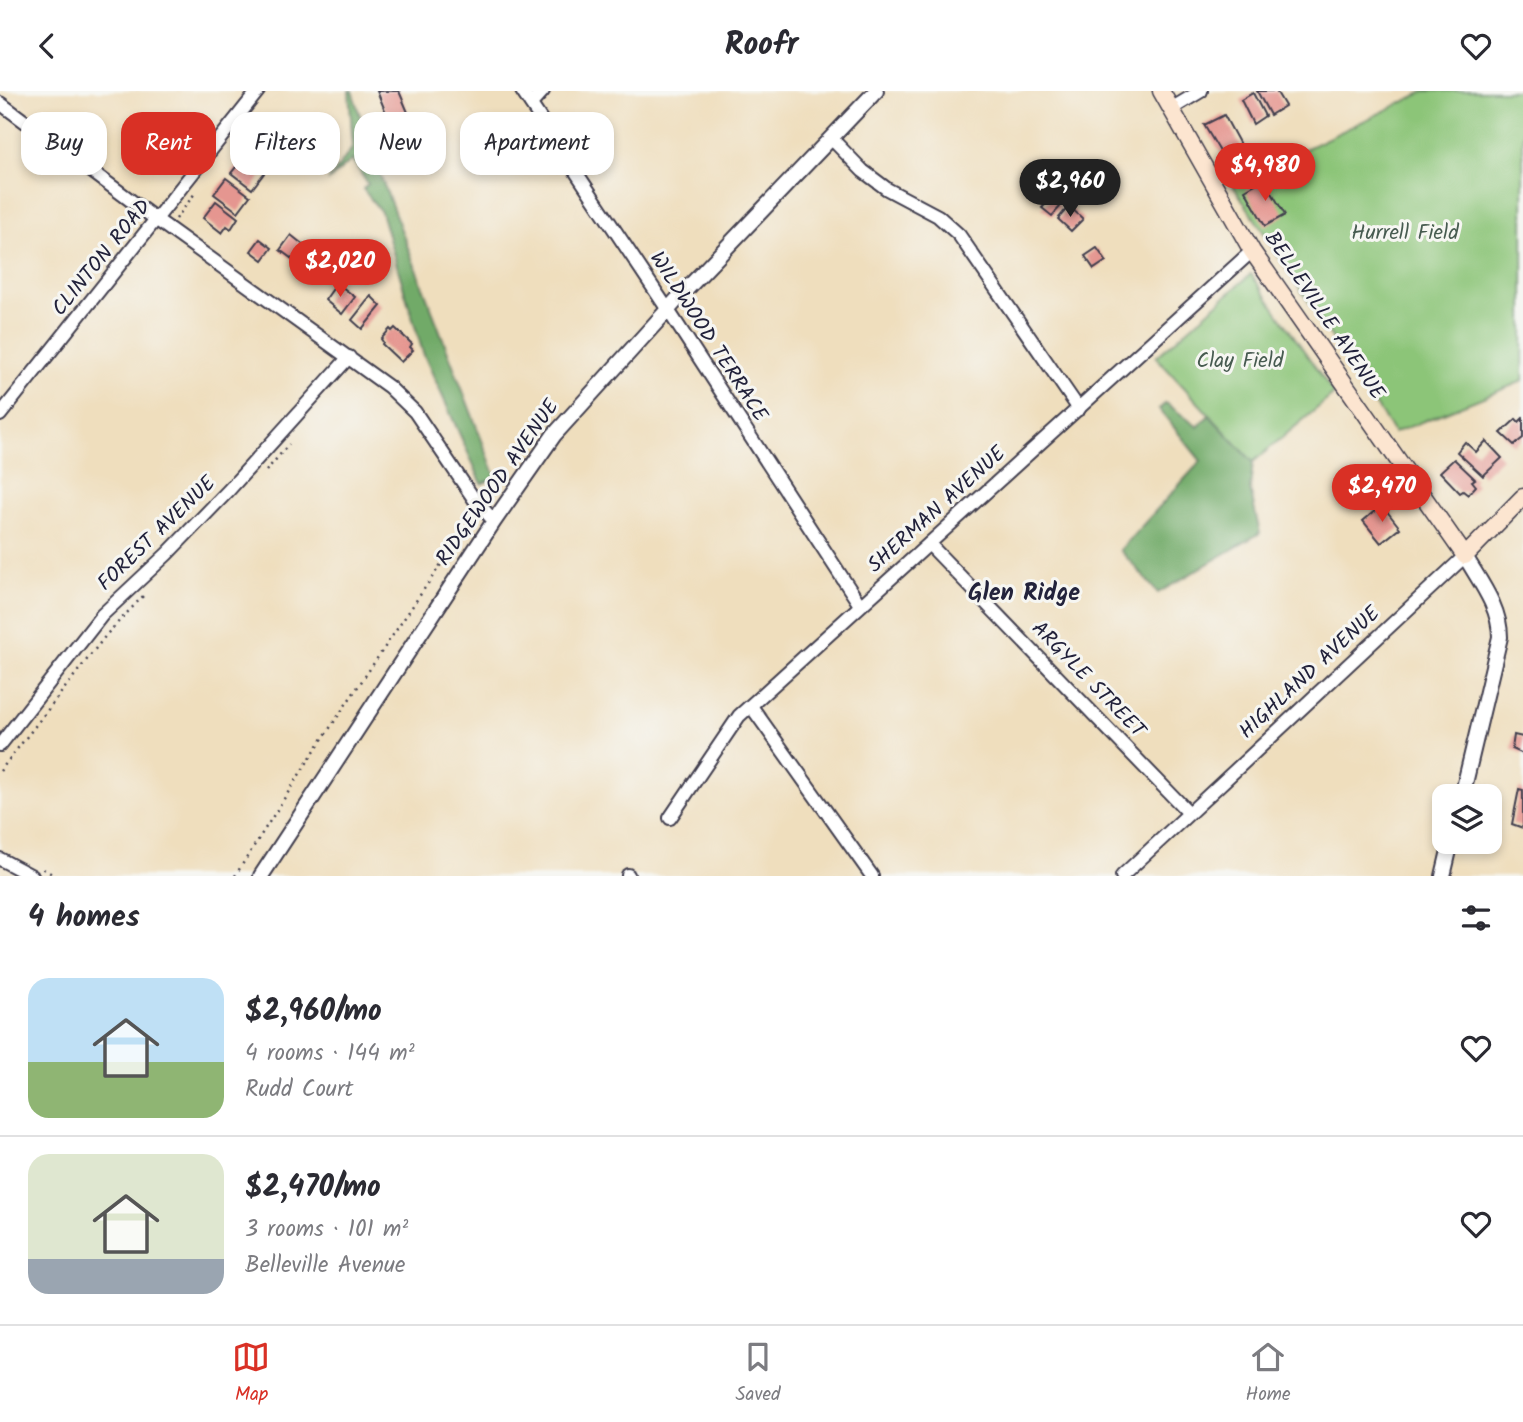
<!DOCTYPE html>
<html lang="en">
<head>
<meta charset="utf-8">
<style>
  body { margin:0; font-family:Kalam,sans-serif; background:#f7f7f7; color:#2b2b33; height:100vh; display:flex; flex-direction:column; font-size:26px; white-space:nowrap }
  * { box-sizing:border-box; margin:0 }
  p { font-size:23px; color:#7c7c81 }
  .icon { flex:none; width:38px; height:38px; fill:none; stroke:currentColor; stroke-width:2; stroke-linecap:round; stroke-linejoin:round }
  .map { position:relative; height:785px; overflow:hidden }
  .drawer { display:flex; flex-direction:column; background:#fff; flex:1 }
  .drawer>* { flex:none }
  .hud { position:absolute; left:21px; top:21px; width:700px; height:63px; display:flex; gap:14px }
  .tools { position:absolute; left:1432px; top:693px; display:grid; gap:14px }
  .tools a { display:grid; place-items:center; width:70px; height:70px; border-radius:14px; background:#fff; box-shadow:0 4px 10px #0003; font-size:35px }
  .price { position:absolute; translate:-50% -60px; padding:0 16px; border-radius:24px; background:#d93025; color:#fff; font-size:23px; line-height:46px; filter:drop-shadow(0 2px 4px #0008) }
  .price::after { content:''; position:absolute; left:50%; top:42px; width:21px; height:16px; margin-left:-10px; background:inherit; clip-path:polygon(0 0,100% 0,50% 100%) }
  .price.current { background:#222; color:#fff }
  ul { padding:0; list-style:none }
  li { display:flex; align-items:center; gap:21px; height:175px; padding:0 28px }
  li+li { border-top:2px solid #e1e1e2 }
  li span { display:grid; place-items:center; flex:none; width:196px; height:140px; border-radius:21px; color:#555 }
  li>.icon { margin-inline-start:auto }
  span .icon { width:84px; height:84px; fill:#fffc; stroke-width:1 }
  li b { font-size:30px }
  h2 { display:flex; justify-content:space-between; align-items:center; height:84px; padding:0 28px; font-size:30px }
  .tag { padding:0 24px; border-radius:21px; background:#fff; box-shadow:0 4px 10px #0003; font-size:24px; line-height:63px }
  .tag.current { background:#d93025; color:#fff }
  header { display:flex; justify-content:space-between; align-items:center; height:91px; padding:0 28px; background:#fff; font-size:32px; font-weight:700 }
  .dock { display:flex; justify-content:space-around; align-items:center; height:98px; border-top:2px solid #e1e1e2; background:#fff; font-size:19px; color:#7c7c81 }
  .dock a { display:grid; justify-items:center; gap:4px }
  .dock .current { color:#d93025 }
  .map>svg:first-child { display:block }
  .green { fill:#8cc578; stroke:#57745a; stroke-width:2 }
  .forest { fill:#71aa68; stroke:#4a6652; stroke-width:2 }
  .building { fill:#e59690 }
  .lines { fill:none; stroke-linecap:round; stroke-linejoin:round }
  .minor-casing { stroke:#413e4e; stroke-width:16 }
  .tertiary-casing { stroke:#413e4e; stroke-width:18 }
  .secondary-casing { stroke:#413e4e; stroke-width:19 }
  .path { stroke:#413e4e; stroke-width:2.5; stroke-dasharray:2 5; stroke-linecap:butt }
  .minor { stroke:#fff; stroke-width:12 }
  .tertiary { stroke:#fff; stroke-width:14 }
  .secondary { stroke:#fce5d0; stroke-width:16 }
  .labels { text-anchor:middle; dominant-baseline:central; stroke-width:6; stroke-linejoin:round; paint-order:stroke }
  .park-label { font-size:21px; fill:#475b50; stroke:#f6f6f2 }
  .street-label { font-size:21px; fill:#22223b; stroke:#f6f6f2 }
  .quarter-label { font-size:24px; font-weight:bold; fill:#22223b; stroke:#f6f6f2 }
</style>
</head>
<body>
<header><svg class="icon" aria-label="back" viewBox="0 0 24 24"><path d="M15 5l-7 7 7 7"/></svg>Roofr<svg class="icon" aria-label="heart" viewBox="0 0 24 24"><path d="M12 20l-8-8c-3-5 5-10 8-4 3-6 11-1 8 4z"/></svg></header>
<div class="map">
<svg width="1523" height="785" viewBox="0 0 1523 785">
  <rect width="100%" height="100%" fill="#f6f6f2"/>
  <filter id="ink" filterUnits="userSpaceOnUse"><feTurbulence type="fractalNoise" baseFrequency=".0143" numOctaves="2"/><feDisplacementMap in="SourceGraphic" scale="14" xChannelSelector="R" yChannelSelector="G"/><feConvolveMatrix kernelMatrix="1 2 1 2 8 2 1 2 1" color-interpolation-filters="sRGB"/></filter>
  <filter id="wash" filterUnits="userSpaceOnUse"><feTurbulence type="fractalNoise" baseFrequency=".00686" numOctaves="4" result="noise"/><feDisplacementMap in="SourceGraphic" scale="28" xChannelSelector="R" yChannelSelector="G"/><feGaussianBlur stdDeviation="1.57" result="paint"/><feColorMatrix in="noise" values="0 0 0 0 0 0 0 0 0 0 0 0 0 0 0 0 0 1.4 0 .05"/><feComposite in="paint" operator="in"/></filter>
  <g filter="url(#wash)">
    <rect width="100%" height="100%" fill="#efdebd"/>
    <g class="green">
      <path d="M1426,0h97v290l-129,52 -162,-249z"/>
      <path d="M1251,183l83,120 -81,68 -97,-105z"/>
    </g>
    <g class="forest">
      <path d="M349,0h3l25,76 119,310 -14,7 -59,-131 -42,-141 -18,-23 5,-5 -16,-24 -24,21 25,-34z"/>
      <path d="M1166,312l32,24 11,-12 44,47 -3,27 10,44 -102,60 -38,-43 81,-89 -42,-52z"/>
    </g>
    <g id="blocks">
      <g class="building">
        <path d="M377,0h22l13,31 -19,8z"/>
        <path d="M1257,0h19l9,15 -15,9z"/>
        <path d="M1253,2l12,23 -12,8 -12,-24z"/>
        <path d="M282,24l18,14 -12,16 -19,-13z"/>
        <path d="M1224,24l19,35 -18,10 -21,-35z"/>
        <path d="M265,47l16,12 -14,19 -16,-12z"/>
        <path d="M245,65l20,16 -13,17 -21,-16z"/>
        <path d="M226,87l24,18 -12,16 -24,-18z"/>
        <path d="M1264,88l21,36 -20,11 -20,-36z"/>
        <path d="M1051,107l9,9 -8,9 -10,-8z"/>
        <path d="M216,110l22,17 -7,11 -4,-3 -5,7 -19,-15z"/>
        <path d="M1069,115l14,13 -12,12 -13,-12z"/>
        <path d="M291,144l15,12 -11,14 -15,-11z"/>
        <path d="M260,148l12,9 -9,12 -12,-9z"/>
        <path d="M1097,157l9,13 -12,8 -9,-13z"/>
        <path d="M319,161l17,13 -2,2 5,4 -6,9 -6,-4 -3,4 -17,-12z"/>
        <path d="M335,195l5,4 2,-3 13,10 -13,17 -17,-14z"/>
        <path d="M371,205l10,10 -19,23 -10,-9z"/>
        <path d="M395,237l17,16 -2,3 3,3 -12,12 -19,-18 1,-2 -2,-3 9,-10 2,2z"/>
        <path d="M1523,327v20l-9,7 -13,-12 15,-14 3,3z"/>
        <path d="M1486,350l16,17 -19,18 -26,-24 8,-10 11,10z"/>
        <path d="M1454,368l21,20 -3,2 4,5 -8,9 -5,-4 -3,2 -20,-21z"/>
        <path d="M1382,414l18,23 -19,15 -18,-22z"/>
        <path d="M1514,644l9,2v17l-11,-5z"/>
        <path d="M1519,698l4,1v38l-11,-4z"/>
      </g>
    </g>
  </g>
  <g filter="url(#ink)">
    <use href="#blocks" fill-opacity="0" stroke="#413e4e" stroke-width="2"/>
    <g class="lines">
      <g class="minor-casing">
        <g id="minor">
          <path d="M522,0l146,219 192,295"/>
          <path d="M0,12l157,117 232,167 26,25 59,87 20,22"/>
          <path d="M531,13l12,-13"/>
          <path d="M1171,18l30,-18"/>
          <path d="M831,47l32,33 24,18 51,27 21,19 120,174"/>
          <path d="M0,324l258,-324"/>
          <path d="M929,453l260,269"/>
          <path d="M751,615l121,170"/>
          <path d="M0,654l102,-130 65,-61 61,-63 121,-134"/>
          <path d="M670,727l69,-102 513,-465"/>
          <path d="M0,768l32,17"/>
          <path d="M628,785v-1"/>
          <path d="M1122,785l343,-320"/>
        </g>
      </g>
      <g class="tertiary-casing">
        <g id="tertiary">
          <path d="M1462,705l38,-159c0,-30 -20,-55 -35,-81"/>
          <path d="M261,785l233,-355 60,-86 129,-142 193,-202"/>
          <path d="M1443,785l8,-34"/>
        </g>
      </g>
      <g class="secondary-casing">
        <path id="secondary" d="M1161,0l91,160 213,305 58,-59"/>
      </g>
      <g class="path">
        <path d="M176,128l19,-26"/>
        <path d="M266,380l23,-27"/>
        <path d="M0,680l107,-137 39,-41"/>
        <path d="M43,778l13,7"/>
        <path d="M235,785l80,-126 158,-233"/>
      </g>
      <use href="#minor" class="minor"/>
      <use href="#tertiary" class="tertiary"/>
      <use href="#secondary" class="secondary"/>
    </g>
  </g>
  <g class="labels">
    <g class="park-label">
      <text x="1405" y="142">Hurrell Field</text>
      <text x="1240" y="270">Clay Field</text>
    </g>
    <g class="street-label">
      <text transform="translate(102 167) rotate(-51)">CLINTON ROAD</text>
      <text transform="translate(1324 225) rotate(56)">BELLEVILLE AVENUE</text>
      <text transform="translate(708 246) rotate(57)">WILDWOOD TERRACE</text>
      <text transform="translate(498 392) rotate(-55)">RIDGEWOOD AVENUE</text>
      <text transform="translate(937 419) rotate(-42)">SHERMAN AVENUE</text>
      <text transform="translate(157 443) rotate(-44)">FOREST AVENUE</text>
      <text transform="translate(1310 582) rotate(-43)">HIGHLAND AVENUE</text>
      <text transform="translate(1088 589) rotate(46)">ARGYLE STREET</text>
    </g>
    <g class="quarter-label">
      <text x="1024" y="502">Glen Ridge</text>
    </g>
  </g>
</svg>
<div class="tools">
<a><svg class="icon" aria-label="layers" viewBox="0 0 24 24"><path d="M12 4l9 5-9 5-9-5zM3 14l9 5 9-5"/></svg></a>
</div>
<b class="price" style="left:1265px;top:112px">$4,980</b>
<b class="price current" style="left:1070px;top:128px">$2,960</b>
<b class="price" style="left:340px;top:208px">$2,020</b>
<b class="price" style="left:1382px;top:433px">$2,470</b>
<div class="hud">
<a class="tag">Buy</a>
<a class="tag current">Rent</a>
<a class="tag">Filters</a>
<a class="tag">New</a>
<a class="tag">Apartment</a>
</div>
</div>
<section class="drawer">
<h2>4 homes<svg class="icon" aria-label="filters" viewBox="0 0 24 24"><path d="M4 7h16M4 17h16"/><circle cx="9" cy="7" r="2"/><circle cx="15" cy="17" r="2"/></svg></h2>
<ul>
<li><span style="background:linear-gradient(#bfe0f5 60%,#8fb573 0)"><svg class="icon" aria-label="home" viewBox="0 0 24 24"><path d="M3 11l9-7 9 7M6 9v11h12V9"/></svg></span><div><b>$2,960/mo</b><p>4 rooms · 144 m²</p><p>Rudd Court</p></div><svg class="icon" aria-label="heart" viewBox="0 0 24 24"><path d="M12 20l-8-8c-3-5 5-10 8-4 3-6 11-1 8 4z"/></svg></li>
<li><span style="background:linear-gradient(#dfe7d0 75%,#9aa5b1 0)"><svg class="icon" aria-label="home" viewBox="0 0 24 24"><path d="M3 11l9-7 9 7M6 9v11h12V9"/></svg></span><div><b>$2,470/mo</b><p>3 rooms · 101 m²</p><p>Belleville Avenue</p></div><svg class="icon" aria-label="heart" viewBox="0 0 24 24"><path d="M12 20l-8-8c-3-5 5-10 8-4 3-6 11-1 8 4z"/></svg></li>
</ul>
</section>
<nav class="dock">
<a class="current"><svg class="icon" aria-label="map" viewBox="0 0 24 24"><path d="M3 6l6-2 6 2 6-2v14l-6 2-6-2-6 2zM9 4v14M15 6v14"/></svg>Map</a>
<a><svg class="icon" aria-label="saved" viewBox="0 0 24 24"><path d="M7 4h10v16l-5-4-5 4z"/></svg>Saved</a>
<a><svg class="icon" aria-label="home" viewBox="0 0 24 24"><path d="M3 11l9-7 9 7M6 9v11h12V9"/></svg>Home</a>
</nav>
</body>
</html>
